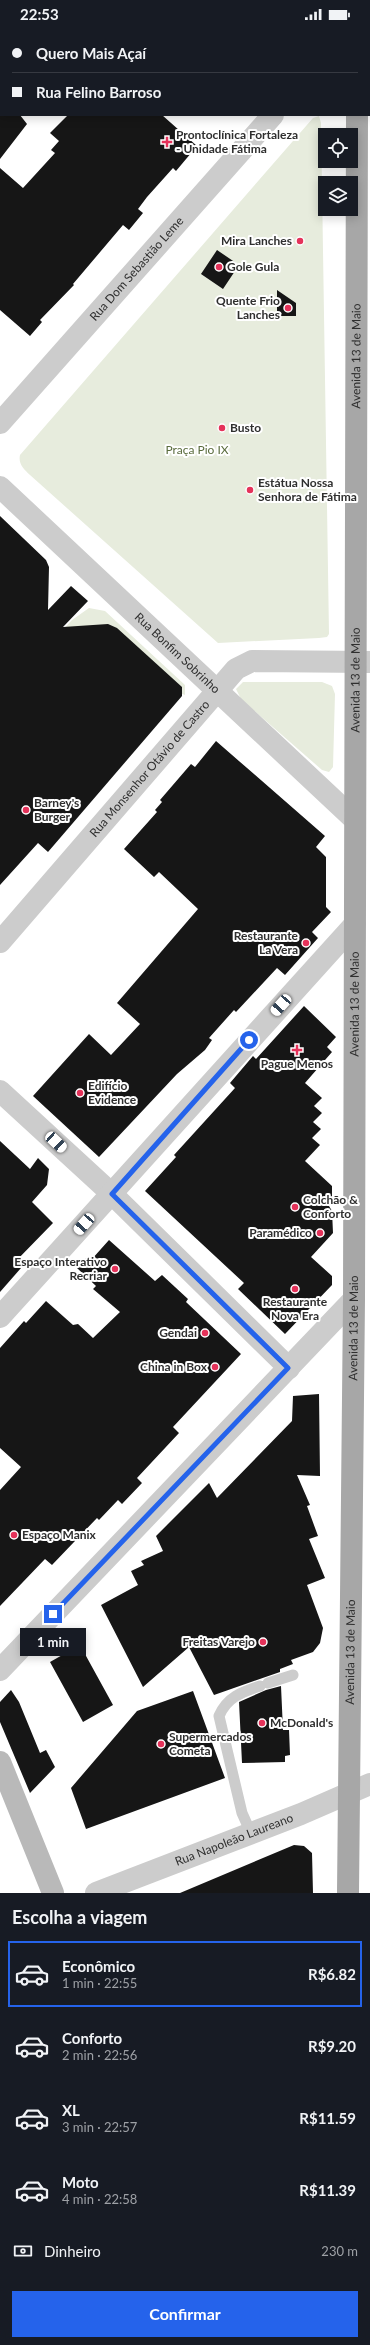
<!DOCTYPE html>
<html lang="pt">
<meta charset="utf-8">
<style>
:root{--surface:#171b24;--page:#242831;--text:#f1f3f6;--muted:#9ea1a6;--line:#363941;--accent:#2563eb}
body{margin:0;font-family:Lato,sans-serif;background:var(--page);color:var(--text);height:100vh;display:flex;flex-direction:column;font-size:15px;white-space:nowrap}
*{box-sizing:border-box;margin:0}
p{font-size:13px;color:var(--muted)}
.icon{flex:none;width:22px;height:22px;fill:none;stroke:currentColor;stroke-width:2;stroke-linecap:round;stroke-linejoin:round}
.map{position:relative;height:1865px;overflow:hidden}
.drawer{display:flex;flex-direction:column;background:var(--surface);flex:1}
.drawer>*{flex:none}
.top-card{position:absolute;left:0px;top:0px;width:370px;height:88px;box-shadow:0 2px 10px #0003;display:grid;align-content:center;height:88px;padding:0 12px;background:var(--surface)}
.buttons{position:absolute;left:318px;top:100px;display:grid;gap:8px}
.buttons a{display:grid;place-items:center;width:40px;height:40px;border-radius:0px;background:var(--surface);box-shadow:0 2px 10px #0003;font-size:20px}
.end{position:absolute;width:18px;height:18px;margin:-9px;border:5px solid #2563eb;background:#fff;box-shadow:0 0 0 2px #fff}
.from{border-radius:50%}
.bubble{position:absolute;height:28px;border-radius:0px;background:var(--surface);box-shadow:0 2px 10px #0003;font-size:13px;font-weight:700;line-height:28px;text-align:center}
.car{position:absolute;width:12px;height:24px;margin:-12px -6px;border-radius:5px;box-shadow:0 0 3px 1px #0007;background:linear-gradient(#fff 24%,#345 0 40%,#fff 0 76%,#345 0 86%,#fff 0)}
.top-card b{display:flex;align-items:center;gap:14px;height:38px;font-size:15px}
.top-card b+b{border-top:1px solid var(--line)}
.top-card i{width:10px;height:10px;background:var(--text)}
ul{padding:0;list-style:none}
li{display:flex;align-items:center;gap:12px;height:66px;margin:0 8px 6px;padding:0 4px;border:2px solid transparent;border-radius:0px}
li div{flex:1}
li b{display:block;font-size:15px}
li em{font-style:normal;font-weight:700}
li.selected{border-color:var(--accent)}
li>.icon{width:36px;height:36px;stroke-width:1.5}
h2{padding:0 12px;font-size:18px;line-height:48px}
.pay{display:flex;align-items:center;gap:10px;height:44px;padding:0 12px;font-size:15px}
.pay p{margin-inline-start:auto}
.button{display:flex;gap:8px;margin-top:auto;padding:8px 12px}
.button a{flex:1;height:46px;border-radius:0px;background:var(--accent);color:#fff;font-size:16px;font-weight:700;line-height:46px;text-align:center}
.status{display:flex;justify-content:space-between;align-items:center;height:28px;padding:0 20px;background:var(--surface);direction:ltr}
.status svg{height:11px;fill:currentColor}
.map>svg:first-child{display:block}
</style>
<div class="status"><b>22:53</b><svg viewBox="0 0 49 12"><path d="M0 12V9h3v3zM5 12V6h3v6zM10 12V3h3v9zM15 12V0h3v12zM26 1h20v11H26zM47 4h2v5h-2z"/></svg></div>
<div class="map">
<svg width="370" height="1865" viewBox="0 0 370 1865">
<rect width="100%" height="100%" fill="#fff"/>
<path fill="#e7ecdd" d="M319 88 321 95 329 606 327 609 319 610 218 615 30 447C24 441 18 436 20 427L313 90Z
M89 580 105 583 185 657V667L154 655 36 631 72 592Z
M243 654H322L332 658 335 666 333 739 329 744 322 742 241 671 236 661Z"/>
<path fill="#161616" d="M0 87H20L27 96 0 131Z
M68 87H162L197 118 176 143 173 140 147 169 138 181 143 185 129 202 123 197 73 256 74 257 40 292 42 294 30 308 0 282V140L23 160 55 125 51 122 59 113 50 105Z
M217 222 239 237 223 261 201 246Z
M277 262 296 275V288H277Z
M0 488 46 532 49 539 48 582 71 558 88 573 63 599 108 596 117 600 182 659V668L48 824 38 815 0 857Z
M216 713 325 808 316 819 326 829V879L331 884 312 904 318 910 285 947 277 940 236 984 234 982 209 1010 212 1012 205 1022 177 1046 99 1129 33 1068 89 1006 111 1027 140 996 117 975 198 881 159 844 154 849 124 821 157 784 155 782 162 774 160 772 191 736 195 739Z
M304 978 336 1009 327 1019 332 1024 305 1055 322 1070 314 1078 322 1085 313 1094 321 1101 312 1110 320 1117 305 1133 332 1158V1174L329 1178 332 1183 333 1205 311 1229 332 1248V1257L285 1306 238 1261 244 1255 145 1163 176 1129 174 1127 235 1060 230 1055 253 1028 256 1031Z
M0 1113 30 1141 38 1130 49 1141 47 1157 32 1174 53 1195 15 1234 21 1240 0 1264Z
M109 1212 155 1253 162 1247 188 1271 186 1274 241 1326 173 1399 179 1405 137 1450 142 1455 122 1476 118 1472 99 1492 97 1490 52 1537 45 1531 0 1578V1462L21 1439 0 1420V1320L24 1293 26 1295 46 1273 73 1297 78 1296 93 1310 120 1284 93 1261 96 1258 77 1240 88 1228 92 1231Z
M319 1366 320 1448 297 1447 310 1477 307 1478 318 1508 309 1511 325 1550 307 1557 323 1600 320 1615 313 1624 291 1632 293 1636 280 1641V1644L214 1667 189 1619 143 1659 101 1577 138 1557 131 1543 144 1537 141 1533 163 1523 156 1508 209 1455 217 1470 292 1393 293 1368Z
M80 1617 113 1677 83 1694 50 1634Z
M281 1658 283 1702H289L290 1727 285 1728V1734L242 1735 239 1674 266 1662Z
M11 1662 19 1674 40 1725 46 1722 55 1739 30 1765 0 1694V1674Z
M193 1663 225 1750 86 1801 71 1760 137 1683Z
M294 1817 304 1818 312 1825 313 1865H180Z"/>
<g fill="none" stroke-linecap="round" stroke-linejoin="round">
<path stroke="#ccc" stroke-width="11" d="M268 1655 293 1647
M251 1805 242 1785 219 1688C227 1669 242 1664 260 1658"/>
<g stroke="#ccc" stroke-width="22">
<path d="M160 0 161 1"/>
<path d="M369 15H370"/>
<path id="s1" d="M0 395 273 87"/>
<path id="s2" d="M0 459 354 791"/>
<path id="s3" d="M0 914 236 641 252 633 370 634"/>
<path d="M0 1063 112 1166 289 1340"/>
<path d="M0 1289 355 896"/>
<path d="M0 1642 354 1271"/>
<path id="s4" d="M96 1865 301 1786 370 1756"/>
</g>
<path stroke="#b9b9b9" stroke-width="22" d="M0 1734 53 1865"/>
<g stroke="#a7a7a7" stroke-width="22">
<path d="M358 0V1"/>
<path id="s5" d="M348 1865 354 1271 357 87"/>
</g>
</g>
<g fill="none" stroke-linecap="round" stroke-linejoin="round">
<path stroke="#2563eb" stroke-width="5" d="M53 1586 288 1340 112 1166 249 1012"/>
</g>
<g fill="#e5325a" stroke="#fff" stroke-width="1.5">
<path d="M165 108h4v4h4v4h-4v4h-4v-4h-4v-4h4z"/>
<circle cx="300" cy="213" r="4"/>
<circle cx="219" cy="239" r="4"/>
<circle cx="288" cy="280" r="4"/>
<circle cx="222" cy="400" r="4"/>
<circle cx="250" cy="462" r="4"/>
<circle cx="26" cy="782" r="4"/>
<circle cx="306" cy="915" r="4"/>
<path d="M295 1016h4v4h4v4h-4v4h-4v-4h-4v-4h4z"/>
<circle cx="80" cy="1065" r="4"/>
<circle cx="295" cy="1179" r="4"/>
<circle cx="320" cy="1205" r="4"/>
<circle cx="115" cy="1241" r="4"/>
<circle cx="295" cy="1261" r="4"/>
<circle cx="205" cy="1305" r="4"/>
<circle cx="215" cy="1339" r="4"/>
<circle cx="14" cy="1507" r="4"/>
<circle cx="263" cy="1614" r="4"/>
<circle cx="262" cy="1695" r="4"/>
<circle cx="161" cy="1716" r="4"/>
</g>
<g text-anchor="middle" stroke-width="4" stroke-linejoin="round" paint-order="stroke">
<g font-size="12" font-weight="bold" fill="#2f2f2f" stroke="#fff" text-anchor="start">
<text x="176" y="111">Prontoclínica Fortaleza<tspan x="176" dy="14">- Unidade Fátima</tspan></text>
<text x="292" y="217" text-anchor="end">Mira Lanches</text>
<text x="227" y="243">Gole Gula</text>
<text x="280" y="277" text-anchor="end">Quente Frio<tspan x="280" dy="14">Lanches</tspan></text>
<text x="230" y="404">Busto</text>
<text x="258" y="459">Estátua Nossa<tspan x="258" dy="14">Senhora de Fátima</tspan></text>
<text x="34" y="779">Barney's<tspan x="34" dy="14">Burger</tspan></text>
<text x="298" y="912" text-anchor="end">Restaurante<tspan x="298" dy="14">La Vera</tspan></text>
<text x="297" y="1040" text-anchor="middle">Pague Menos</text>
<text x="88" y="1062">Edifício<tspan x="88" dy="14">Evidence</tspan></text>
<text x="303" y="1176">Colchão &amp;<tspan x="303" dy="14">Conforto</tspan></text>
<text x="312" y="1209" text-anchor="end">Paramédico</text>
<text x="107" y="1238" text-anchor="end">Espaço Interativo<tspan x="107" dy="14">Recriar</tspan></text>
<text x="295" y="1278" text-anchor="middle">Restaurante<tspan x="295" dy="14">Nova Era</tspan></text>
<text x="197" y="1309" text-anchor="end">Gendai</text>
<text x="207" y="1343" text-anchor="end">China in Box</text>
<text x="22" y="1511">Espaço Manix</text>
<text x="255" y="1618" text-anchor="end">Freitas Varejo</text>
<text x="270" y="1699">McDonald's</text>
<text x="169" y="1713">Supermercados<tspan x="169" dy="14">Cometa</tspan></text>
</g>
<g font-size="12" fill="#2f2f2f" stroke="#fff">
<text dy="4" stroke="none"><textPath href="#s1" startOffset="206">Rua Dom Sebastião Leme</textPath></text>
<text dy="4" stroke="none"><textPath href="#s5" startOffset="1537">Avenida 13 de Maio</textPath></text>
<text dy="4" stroke="none"><textPath href="#s2" startOffset="243">Rua Bonfim Sobrinho</textPath></text>
<text dy="4" stroke="none"><textPath href="#s5" startOffset="1213">Avenida 13 de Maio</textPath></text>
<text dy="4" stroke="none"><textPath href="#s3" startOffset="229">Rua Monsenhor Otávio de Castro</textPath></text>
<text dy="4" stroke="none"><textPath href="#s5" startOffset="889">Avenida 13 de Maio</textPath></text>
<text dy="4" stroke="none"><textPath href="#s5" startOffset="565">Avenida 13 de Maio</textPath></text>
<text dy="4" stroke="none"><textPath href="#s5" startOffset="241">Avenida 13 de Maio</textPath></text>
<text dy="4" stroke="none"><textPath href="#s4" startOffset="148">Rua Napoleão Laureano</textPath></text>
</g>
<g font-size="12" fill="#596b3c" stroke="#fff">
<text x="197" y="426">Praça Pio IX</text>
</g>
</g>
</svg>
<div class="buttons">
<a><svg class="icon" aria-label="locate" viewBox="0 0 24 24"><circle cx="12" cy="12" r="6"/><path d="M12 2v4M12 18v4M2 12h4M18 12h4"/></svg></a>
<a><svg class="icon" aria-label="layers" viewBox="0 0 24 24"><path d="M12 4l9 5-9 5-9-5zM3 14l9 5 9-5"/></svg></a>
</div>
<i class="end from" style="left:249px;top:1012px"></i>
<i class="end" style="left:53px;top:1586px"></i>
<div class="bubble" style="left:20px;top:1600px;width:66px">1 min</div>
<i class="car" style="left:281px;top:977px;rotate:222deg"></i>
<i class="car" style="left:56px;top:1114px;rotate:133deg"></i>
<i class="car" style="left:84px;top:1196px;rotate:222deg"></i>
<div class="top-card">
<b><i class="from"></i>Quero Mais Açaí</b>
<b><i></i>Rua Felino Barroso</b>
</div>
</div>
<section class="drawer">
<h2>Escolha a viagem</h2>
<ul>
<li class="selected"><svg class="icon" aria-label="car" viewBox="0 0 24 24"><path d="M5 17H2v-5l4-1 3-4h7l3 4 3 1v5h-3M9 17h6M6 11h13"/><circle cx="7" cy="17" r="2"/><circle cx="17" cy="17" r="2"/></svg><div><b>Econômico</b><p>1 min · 22:55</p></div><em>R$6.82</em></li>
<li><svg class="icon" aria-label="car" viewBox="0 0 24 24"><path d="M5 17H2v-5l4-1 3-4h7l3 4 3 1v5h-3M9 17h6M6 11h13"/><circle cx="7" cy="17" r="2"/><circle cx="17" cy="17" r="2"/></svg><div><b>Conforto</b><p>2 min · 22:56</p></div><em>R$9.20</em></li>
<li><svg class="icon" aria-label="car" viewBox="0 0 24 24"><path d="M5 17H2v-5l4-1 3-4h7l3 4 3 1v5h-3M9 17h6M6 11h13"/><circle cx="7" cy="17" r="2"/><circle cx="17" cy="17" r="2"/></svg><div><b>XL</b><p>3 min · 22:57</p></div><em>R$11.59</em></li>
<li><svg class="icon" aria-label="car" viewBox="0 0 24 24"><path d="M5 17H2v-5l4-1 3-4h7l3 4 3 1v5h-3M9 17h6M6 11h13"/><circle cx="7" cy="17" r="2"/><circle cx="17" cy="17" r="2"/></svg><div><b>Moto</b><p>4 min · 22:58</p></div><em>R$11.39</em></li>
</ul>
<div class="pay"><svg class="icon" aria-label="cash" viewBox="0 0 24 24"><path d="M3 7h18v10H3z"/><circle cx="12" cy="12" r="2"/></svg>Dinheiro<p>230 m</p></div>
<div class="button"><a>Confirmar</a></div>
</section>
